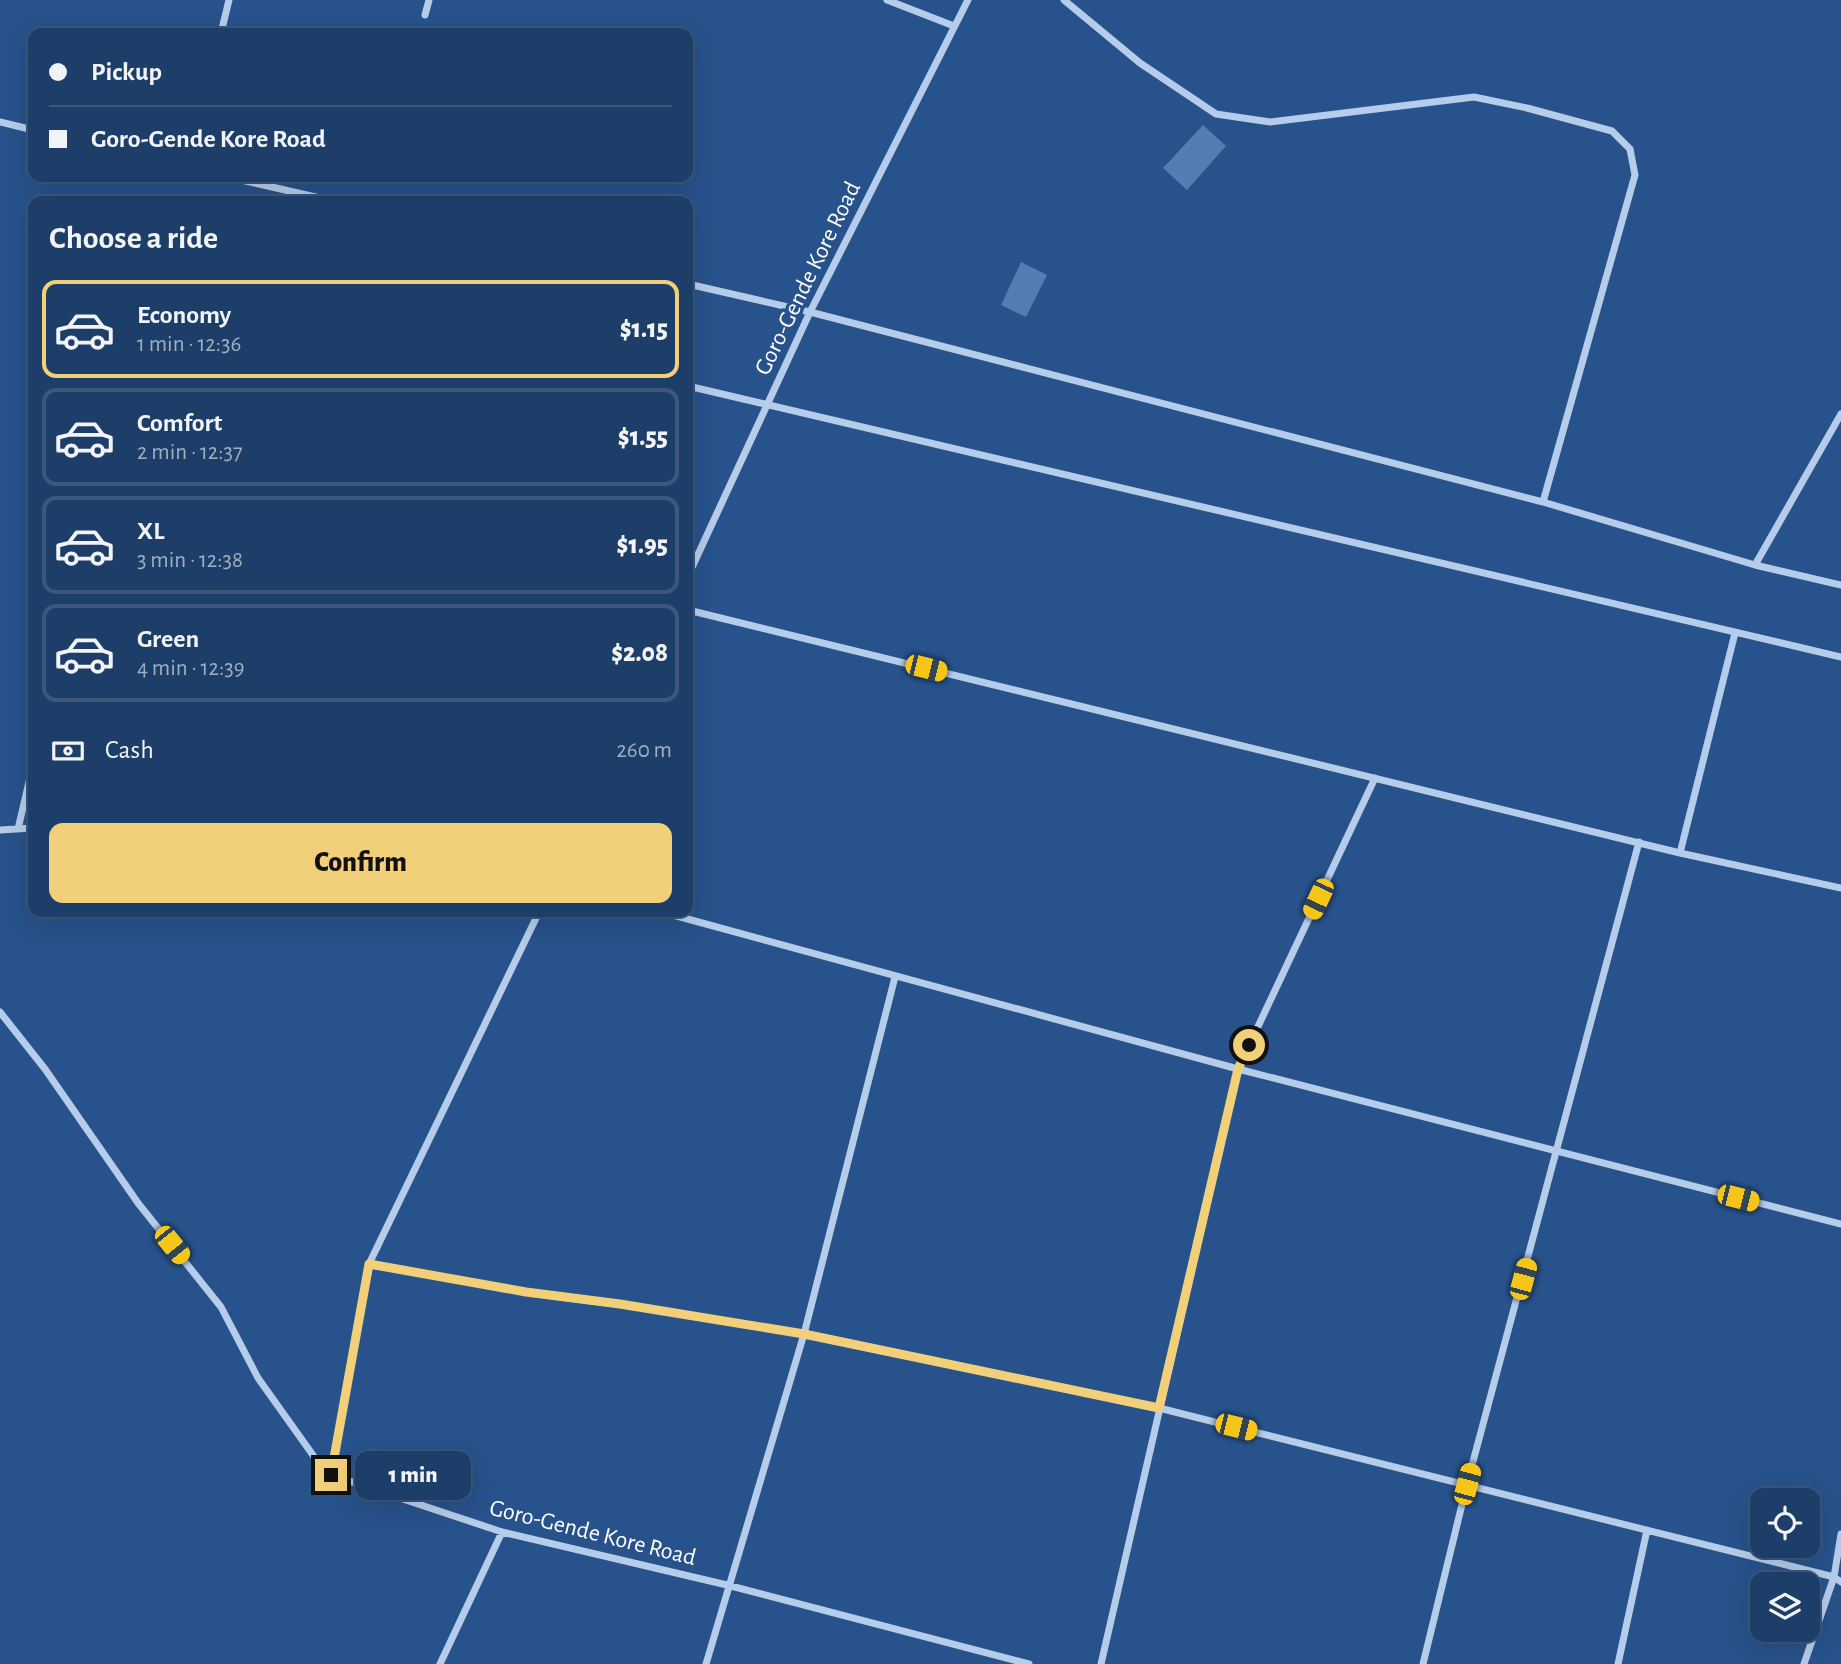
<!DOCTYPE html>
<meta charset="utf-8">
<style>
:root{--surface:#1d3e68;--page:#25456e;--text:#f1f3f6;--muted:#a0aec0;--line:#3b577c;--accent:#f2d07a}
body{margin:0;font-family:"Alegreya Sans",sans-serif;background:var(--page);color:var(--text);height:100vh;display:flex;flex-direction:column;font-size:26px;white-space:nowrap}
*{box-sizing:border-box;margin:0}
p{font-size:23px;color:var(--muted)}
.icon{flex:none;width:38px;height:38px;fill:none;stroke:currentColor;stroke-width:2;stroke-linecap:round;stroke-linejoin:round}
.map{position:relative;flex:1;overflow:hidden}
.drawer{position:absolute;left:28px;top:196px;width:665px;height:721px;display:flex;flex-direction:column;background:var(--surface);border-radius:14px;box-shadow:0 7px 28px #0002,0 0 0 2px var(--line)}
.drawer>*{flex:none}
.guide{position:absolute;left:28px;top:28px;width:665px;height:154px;border-radius:14px;box-shadow:0 7px 28px #0002,0 0 0 2px var(--line);display:grid;align-content:center;height:154px;padding:0 21px;background:var(--surface)}
.controls{position:absolute;left:1750px;top:1488px;display:grid;gap:14px}
.controls a{display:grid;place-items:center;width:70px;height:70px;border-radius:14px;background:var(--surface);box-shadow:0 7px 28px #0002,0 0 0 2px var(--line);font-size:35px}
.end{position:absolute;width:32px;height:32px;margin:-16px;border:9px solid #f2d07a;background:#111;box-shadow:0 0 0 4px #111}
.from{border-radius:50%}
.bubble{position:absolute;height:49px;border-radius:14px;background:var(--surface);box-shadow:0 7px 28px #0002,0 0 0 2px var(--line);font-size:23px;font-weight:800;line-height:49px;text-align:center}
.car{position:absolute;width:21px;height:42px;margin:-21px -10px;border-radius:9px;box-shadow:0 0 5px 2px #0007;background:linear-gradient(#f5c518 24%,#345 0 40%,#f5c518 0 76%,#345 0 86%,#f5c518 0)}
.guide b{display:flex;align-items:center;gap:24px;height:66px;font-size:26px}
.guide b+b{border-top:2px solid var(--line)}
.guide i{width:18px;height:18px;background:var(--text)}
ul{padding:0;list-style:none}
li{display:flex;align-items:center;gap:21px;height:98px;margin:0 14px 10px;padding:0 7px;border:4px solid var(--line);border-radius:14px}
li div{flex:1}
li b{display:block;font-size:26px}
li em{font-style:normal;font-weight:800}
li.on{border-color:var(--accent)}
li>.icon{width:63px;height:63px;stroke-width:1.5}
h2{padding:0 21px;font-size:32px;line-height:84px}
.pay{display:flex;align-items:center;gap:18px;height:77px;padding:0 21px;font-size:26px}
.pay p{margin-inline-start:auto}
.button{display:flex;gap:14px;margin-top:auto;padding:14px 21px}
.button a{flex:1;height:80px;border-radius:14px;background:var(--accent);color:#111;font-size:28px;font-weight:800;line-height:80px;text-align:center}
.map>svg:first-child{display:block}
</style>
<div class="map">
<svg width="1841" height="1664" viewBox="0 0 1841 1664">
<rect width="100%" height="100%" fill="#27528b"/>
<path fill="#537eb3" d="M1203 125 1226 146 1187 190 1163 168Z
M1021 262 1047 275 1026 317 1001 305Z"/>
<g fill="none" stroke-linecap="round" stroke-linejoin="round">
<path stroke="#b5ccea" stroke-width="7" d="M887 0 954 26
M1064 0 1140 63 1216 114 1270 122 1474 97 1527 108 1612 131 1630 149 1635 175 1543 502
M425 15 429 0
M221 33 229 0
M0 122 33 130
M228 177 333 201
M688 284 810 312 1543 502 1755 565 1841 585
M688 386 1841 657
M1755 565 1841 414
M688 576 810 312 968 0
M688 610 1680 853 1841 888
M18 829 33 765
M0 830 33 828
M1680 853 1735 633
M662 912 1238 1069 1841 1224
M0 1012 45 1069 138 1203 221 1307 258 1378 315 1458 331 1475 502 1532 727 1585 1029 1664
M369 1264 526 1292 620 1304 804 1334 1159 1408 1834 1577 1841 1582
M331 1475 369 1264 539 912
M440 1664 502 1532
M706 1664 804 1334 895 977
M1101 1664 1238 1069 1375 778
M1423 1664 1467 1484 1639 842
M1618 1664 1647 1530
M1804 1664 1834 1577 1841 1534"/>
</g>
<g fill="none" stroke-linecap="round" stroke-linejoin="round">
<path stroke="#f2d07a" stroke-width="9" d="M331 1475 369 1264 526 1292 620 1304 804 1334 1159 1408 1238 1069 1249 1045"/>
</g>
<g text-anchor="middle" stroke-width="7" stroke-linejoin="round" paint-order="stroke">
<g font-size="24" fill="#fff" stroke="#27528b">
<text transform="translate(807 278) rotate(-64)" y="8">Goro-Gende Kore Road</text>
<text transform="translate(593 1532) rotate(14)" y="8">Goro-Gende Kore Road</text>
</g>
</g>
</svg>
<div class="controls">
<a><svg class="icon" aria-label="locate" viewBox="0 0 24 24"><circle cx="12" cy="12" r="6"/><path d="M12 2v4M12 18v4M2 12h4M18 12h4"/></svg></a>
<a><svg class="icon" aria-label="layers" viewBox="0 0 24 24"><path d="M12 4l9 5-9 5-9-5zM3 14l9 5 9-5"/></svg></a>
</div>
<i class="end from" style="left:1249px;top:1045px"></i>
<i class="end" style="left:331px;top:1475px"></i>
<div class="bubble" style="left:355px;top:1451px;width:116px">1 min</div>
<i class="car" style="left:926px;top:668px;rotate:104deg"></i>
<i class="car" style="left:1318px;top:899px;rotate:205deg"></i>
<i class="car" style="left:1738px;top:1198px;rotate:104deg"></i>
<i class="car" style="left:172px;top:1245px;rotate:141deg"></i>
<i class="car" style="left:1523px;top:1279px;rotate:15deg"></i>
<i class="car" style="left:1236px;top:1427px;rotate:104deg"></i>
<i class="car" style="left:1467px;top:1484px;rotate:15deg"></i>
<div class="guide">
<b><i class="from"></i>Pickup</b>
<b><i></i>Goro-Gende Kore Road</b>
</div>
<section class="drawer">
<h2>Choose a ride</h2>
<ul>
<li class="on"><svg class="icon" aria-label="car" viewBox="0 0 24 24"><path d="M5 17H2v-5l4-1 3-4h7l3 4 3 1v5h-3M9 17h6M6 11h13"/><circle cx="7" cy="17" r="2"/><circle cx="17" cy="17" r="2"/></svg><div><b>Economy</b><p>1 min · 12:36</p></div><em>$1.15</em></li>
<li><svg class="icon" aria-label="car" viewBox="0 0 24 24"><path d="M5 17H2v-5l4-1 3-4h7l3 4 3 1v5h-3M9 17h6M6 11h13"/><circle cx="7" cy="17" r="2"/><circle cx="17" cy="17" r="2"/></svg><div><b>Comfort</b><p>2 min · 12:37</p></div><em>$1.55</em></li>
<li><svg class="icon" aria-label="car" viewBox="0 0 24 24"><path d="M5 17H2v-5l4-1 3-4h7l3 4 3 1v5h-3M9 17h6M6 11h13"/><circle cx="7" cy="17" r="2"/><circle cx="17" cy="17" r="2"/></svg><div><b>XL</b><p>3 min · 12:38</p></div><em>$1.95</em></li>
<li><svg class="icon" aria-label="car" viewBox="0 0 24 24"><path d="M5 17H2v-5l4-1 3-4h7l3 4 3 1v5h-3M9 17h6M6 11h13"/><circle cx="7" cy="17" r="2"/><circle cx="17" cy="17" r="2"/></svg><div><b>Green</b><p>4 min · 12:39</p></div><em>$2.08</em></li>
</ul>
<div class="pay"><svg class="icon" aria-label="cash" viewBox="0 0 24 24"><path d="M3 7h18v10H3z"/><circle cx="12" cy="12" r="2"/></svg>Cash<p>260 m</p></div>
<div class="button"><a>Confirm</a></div>
</section>
</div>
